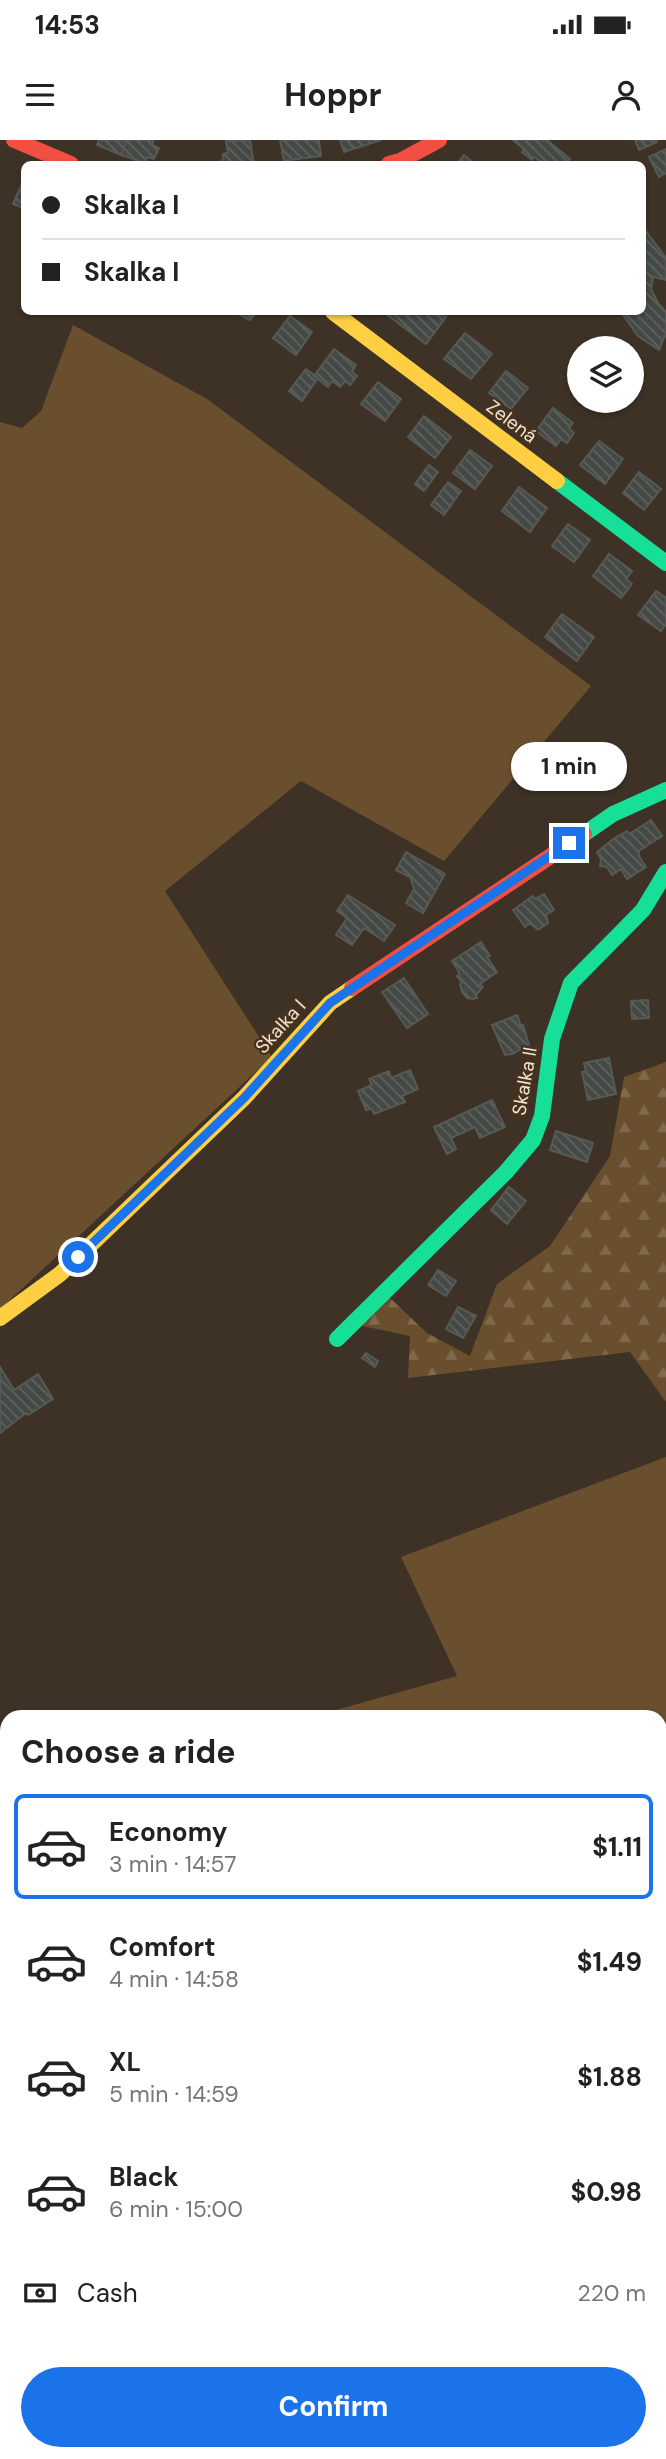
<!DOCTYPE html>
<meta charset="utf-8">
<style>
:root{--surface:#fff;--page:#f2f2f2;--text:#222;--muted:#767676;--line:#e0e0e0;--accent:#1a73e8}
body{margin:0;font-family:"DM Sans",sans-serif;background:var(--page);color:var(--text);height:100vh;display:flex;flex-direction:column;font-size:26px;white-space:nowrap}
*{box-sizing:border-box;margin:0}
p{font-size:23px;color:var(--muted)}
.icon{flex:none;width:38px;height:38px;fill:none;stroke:currentColor;stroke-width:2;stroke-linecap:round;stroke-linejoin:round}
.map{position:relative;flex:1;overflow:hidden}
.panel{position:absolute;left:0px;top:1570px;width:667px;height:751px;display:flex;flex-direction:column;background:var(--surface);border-radius:21px 21px 0 0;box-shadow:0 2px 5px #0004}
.panel>*{flex:none}
.banner{position:absolute;left:21px;top:21px;width:625px;height:154px;border-radius:10px;box-shadow:0 2px 5px #0004;display:grid;align-content:center;height:154px;padding:0 21px;background:var(--surface)}
.controls{position:absolute;left:567px;top:196px;display:grid;gap:14px}
.controls a{display:grid;place-items:center;width:77px;height:77px;border-radius:50%;background:var(--surface);box-shadow:0 2px 5px #0004;font-size:35px}
.end{position:absolute;width:32px;height:32px;margin:-16px;border:9px solid #1a73e8;background:#fff;box-shadow:0 0 0 4px #fff}
.from{border-radius:50%}
.bubble{position:absolute;height:49px;border-radius:24px;background:var(--surface);box-shadow:0 2px 5px #0004;font-size:23px;font-weight:700;line-height:49px;text-align:center}
.banner b{display:flex;align-items:center;gap:24px;height:66px;font-size:26px}
.banner b+b{border-top:2px solid var(--line)}
.banner i{width:18px;height:18px;background:var(--text)}
ul{padding:0;list-style:none}
li{display:flex;align-items:center;gap:21px;height:105px;margin:0 14px 10px;padding:0 7px;border:4px solid transparent;border-radius:10px}
li div{flex:1}
li b{display:block;font-size:26px}
li em{font-style:normal;font-weight:700}
li.active{border-color:var(--accent)}
li>.icon{width:63px;height:63px;stroke-width:1.5}
h2{padding:0 21px;font-size:32px;line-height:84px}
.pay{display:flex;align-items:center;gap:18px;height:77px;padding:0 21px;font-size:26px}
.pay p{margin-inline-start:auto}
.action{display:flex;gap:14px;margin-top:auto;padding:14px 21px}
.action a{flex:1;height:80px;border-radius:42px;background:var(--accent);color:#fff;font-size:28px;font-weight:700;line-height:80px;text-align:center}
.status{display:flex;justify-content:space-between;align-items:center;height:49px;padding:0 35px;background:var(--surface);direction:ltr}
.status svg{height:19px;fill:currentColor}
header{display:flex;justify-content:space-between;align-items:center;height:91px;padding:0 21px;background:var(--surface);font-size:32px;font-weight:700}
.map>svg:first-child{display:block}
</style>
<div class="status"><b>14:53</b><svg viewBox="0 0 49 12"><path d="M0 12V9h3v3zM5 12V6h3v6zM10 12V3h3v9zM15 12V0h3v12zM26 1h20v11H26zM47 4h2v5h-2z"/></svg></div>
<header><svg class="icon" aria-label="menu" viewBox="0 0 24 24"><path d="M4 6h16M4 12h16M4 18h16"/></svg>Hoppr<svg class="icon" aria-label="person" viewBox="0 0 24 24"><circle cx="12" cy="8" r="4"/><path d="M4 21q1-7 8-7t8 7"/></svg></header>
<div class="map">
<svg width="666" height="2319" viewBox="0 0 666 2319">
<defs>
<pattern id="forest-firs" width="22" height="20" patternUnits="userSpaceOnUse" patternTransform="scale(1.75)"><rect width="22" height="20" fill="#6a4f2f"/><path d="M5 1l3.5 6h-7zM16 11l3.5 6h-7z" fill="#80684c"/></pattern>
<pattern id="building-back-hatch" width="6" height="6" patternUnits="userSpaceOnUse" patternTransform="scale(1.75)"><rect width="6" height="6" fill="#444945"/><path d="M-1 5l2 2M0 0l6 6M5-1l2 2" fill="none" stroke="#5f635f"/></pattern>
</defs>
<rect width="100%" height="100%" fill="#3d3225"/>
<path fill="#6a4f2f" d="M73 185 207 259 591 546 444 721 301 641 165 751 272 917 0 1169V282L22 288 41 271Z
M666 1317V1815L660 1808V1577H311L457 1536 401 1417Z
M7 2212V2314H364L360 2319H0V2217Z"/>
<path fill="url(#forest-firs)" d="M666 922V1262L630 1212 408 1238 410 1196 358 1185 388 1156 427 1193 470 1216 497 1144 550 1106 610 1016 624 937Z
M666 1833V2319H420L419 2314H660V1841Z
M0 1852 7 1868V2199L0 2201Z"/>
<path fill="url(#building-back-hatch)" stroke="#575954" stroke-width="2" d="M99 0H127L121 15 97 5Z
M127 0H154L152 5 159 8 154 19 147 17 145 23 121 15Z
M250 0 254 24H222L223 14 228 13 226 1Z
M280 0H319L321 16 284 21Z
M340 0H381L344 12Z
M513 0H547L570 19 566 24H545L534 17 532 20 522 12 524 9Z
M635 0H656L657 2 639 10Z
M666 9V33L659 37 649 17Z
M464 15 475 24H457Z
M24 39V68L13 64Z
M643 87 666 118V140L653 137 651 149 658 163 666 172V193L659 210 638 196 621 172H642Z
M235 172H257L250 180Z
M387 172H438L446 177 426 204 386 174Z
M290 176 312 192 296 215 273 198Z
M465 193 492 214 471 239 444 219Z
M334 209 356 225 352 232 357 236 350 245 345 241 340 247 332 241 328 247 314 236Z
M306 229 318 238 302 261 289 251Z
M506 231 528 248 511 269 489 253Z
M378 242 401 259 385 281 361 264Z
M553 268 573 283 569 288 574 293 567 303 561 299 556 306 536 291Z
M424 276 451 297 435 318 408 297Z
M599 301 623 319 605 344 580 325Z
M470 310 492 326 475 349 453 333Z
M429 325 438 332 424 351 415 344Z
M639 332 661 349 644 370 623 353Z
M448 342 461 351 444 375 431 365Z
M519 347 547 368 530 392 502 371Z
M568 384 590 400 574 422 552 406Z
M609 414 632 431 626 439 632 444 621 458 593 436Z
M656 451 666 458V484L661 491 638 475Z
M562 474 594 497 577 521 545 497Z
M651 680 662 696 639 711V716L646 727 627 739 621 729 612 735 607 727 600 726 601 719 597 712 613 699 627 691 629 694Z
M406 712 445 734 423 773 406 763 414 749 410 737 396 730Z
M544 754 554 770 546 775 548 783 538 790 530 783 525 787 513 770 533 756 535 759Z
M348 755 395 785 384 801 364 788 352 805 336 795 347 778 337 771Z
M481 802 490 816 487 817 497 832 480 844 483 847 476 855 477 858 473 859 467 858 462 852 460 844 462 843 457 836 460 834 452 821Z
M404 838 428 874 407 888 382 852Z
M648 860 649 878 632 879 631 861Z
M517 875 521 886 523 885 529 905 512 914 505 915 492 885Z
M609 918 616 954 588 960 582 932 586 931 584 923Z
M410 930 418 949 402 956 405 962 374 974 372 969 366 970 358 951 372 945 369 939 389 931 391 938Z
M492 960 505 987 480 998 475 987 451 998 456 1009 447 1014 434 987Z
M556 991 593 1003 587 1022 550 1010Z
M509 1047 526 1061 507 1084 491 1070Z
M438 1130 456 1141 446 1156 428 1145Z
M458 1167 476 1176 463 1198 446 1189Z
M366 1213 378 1221 375 1227 362 1218Z
M0 1227 14 1250 38 1234 53 1259 28 1275 26 1273 0 1293Z"/>
<g fill="none" stroke-linecap="round" stroke-linejoin="round">
<path stroke="#16e098" stroke-width="16" d="M557 341 666 423
M584 694 613 674 666 650
M337 1199 506 1032 533 1000 542 976 552 899 571 843 643 770 666 732"/>
<path stroke="#ffcf43" stroke-width="16" d="M333 172 557 341
M0 1178 60 1134 244 958 330 863 352 848"/>
<path stroke="#f24e42" stroke-width="16" d="M14 0 71 24
M389 24 400 21 439 0
M352 848 584 694"/>
</g>
<g fill="none" stroke-linecap="round" stroke-linejoin="round">
<path stroke="#1a73e8" stroke-width="9" d="M78 1117 244 958 330 863 569 703"/>
</g>
<g text-anchor="middle" stroke-width="5" stroke-linejoin="round" paint-order="stroke">
<g font-size="19" fill="#f1e4d6" stroke="#47331b">
<text transform="translate(512 281) rotate(37)" y="7">Zelená</text>
<text transform="translate(280 886) rotate(-48)" y="7">Skalka I</text>
<text transform="translate(524 941) rotate(-80)" y="7">Skalka II</text>
</g>
</g>
</svg>
<div class="controls">
<a><svg class="icon" aria-label="layers" viewBox="0 0 24 24"><path d="M12 4l9 5-9 5-9-5zM3 14l9 5 9-5"/></svg></a>
</div>
<i class="end from" style="left:78px;top:1117px"></i>
<i class="end" style="left:569px;top:703px"></i>
<div class="bubble" style="left:511px;top:602px;width:116px">1 min</div>
<div class="banner">
<b><i class="from"></i>Skalka I</b>
<b><i></i>Skalka I</b>
</div>
<section class="panel">
<h2>Choose a ride</h2>
<ul>
<li class="active"><svg class="icon" aria-label="car" viewBox="0 0 24 24"><path d="M5 17H2v-5l4-1 3-4h7l3 4 3 1v5h-3M9 17h6M6 11h13"/><circle cx="7" cy="17" r="2"/><circle cx="17" cy="17" r="2"/></svg><div><b>Economy</b><p>3 min · 14:57</p></div><em>$1.11</em></li>
<li><svg class="icon" aria-label="car" viewBox="0 0 24 24"><path d="M5 17H2v-5l4-1 3-4h7l3 4 3 1v5h-3M9 17h6M6 11h13"/><circle cx="7" cy="17" r="2"/><circle cx="17" cy="17" r="2"/></svg><div><b>Comfort</b><p>4 min · 14:58</p></div><em>$1.49</em></li>
<li><svg class="icon" aria-label="car" viewBox="0 0 24 24"><path d="M5 17H2v-5l4-1 3-4h7l3 4 3 1v5h-3M9 17h6M6 11h13"/><circle cx="7" cy="17" r="2"/><circle cx="17" cy="17" r="2"/></svg><div><b>XL</b><p>5 min · 14:59</p></div><em>$1.88</em></li>
<li><svg class="icon" aria-label="car" viewBox="0 0 24 24"><path d="M5 17H2v-5l4-1 3-4h7l3 4 3 1v5h-3M9 17h6M6 11h13"/><circle cx="7" cy="17" r="2"/><circle cx="17" cy="17" r="2"/></svg><div><b>Black</b><p>6 min · 15:00</p></div><em>$0.98</em></li>
</ul>
<div class="pay"><svg class="icon" aria-label="cash" viewBox="0 0 24 24"><path d="M3 7h18v10H3z"/><circle cx="12" cy="12" r="2"/></svg>Cash<p>220 m</p></div>
<div class="action"><a>Confirm</a></div>
</section>
</div>
